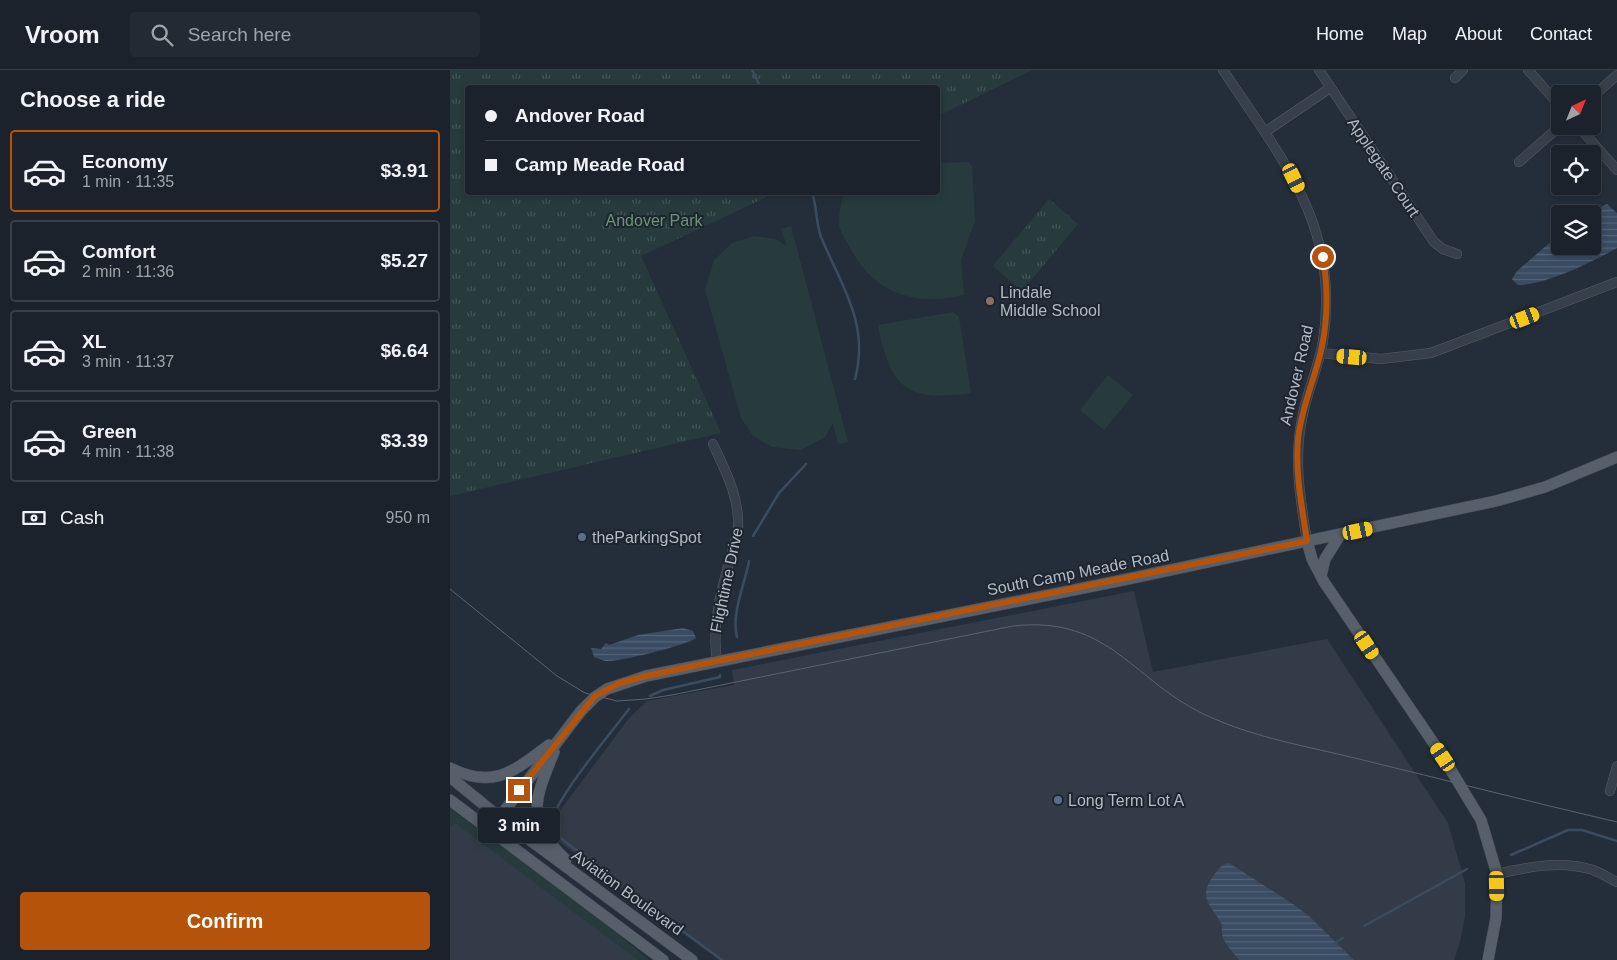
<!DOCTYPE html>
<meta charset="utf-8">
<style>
:root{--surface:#1b222c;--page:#242a34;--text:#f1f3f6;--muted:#a0a4a9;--line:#393f48;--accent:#b45309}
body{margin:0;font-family:Arial,sans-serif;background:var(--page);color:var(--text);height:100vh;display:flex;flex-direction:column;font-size:19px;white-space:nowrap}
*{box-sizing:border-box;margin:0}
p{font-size:16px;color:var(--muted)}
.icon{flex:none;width:28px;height:28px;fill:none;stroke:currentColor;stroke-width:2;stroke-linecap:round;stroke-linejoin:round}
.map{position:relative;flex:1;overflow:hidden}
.sheet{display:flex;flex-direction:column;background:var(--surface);width:450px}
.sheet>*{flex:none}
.top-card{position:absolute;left:15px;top:15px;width:475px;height:110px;border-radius:5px;box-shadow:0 2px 8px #0003,0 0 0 1px var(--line);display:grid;align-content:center;height:110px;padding:0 20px;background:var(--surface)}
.needle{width:32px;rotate:43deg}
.fabs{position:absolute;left:1101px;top:15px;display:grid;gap:10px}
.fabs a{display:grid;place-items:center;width:50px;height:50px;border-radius:5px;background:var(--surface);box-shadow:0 2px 8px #0003,0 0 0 1px var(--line);font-size:25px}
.end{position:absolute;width:22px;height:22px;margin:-11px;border:6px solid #b45309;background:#fff;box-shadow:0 0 0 2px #fff}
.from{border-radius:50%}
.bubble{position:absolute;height:35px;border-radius:5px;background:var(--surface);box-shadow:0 2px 8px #0003,0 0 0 1px var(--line);font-size:16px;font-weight:800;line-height:35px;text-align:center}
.car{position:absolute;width:15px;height:30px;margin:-15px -8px;border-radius:6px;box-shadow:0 0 4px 1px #0007;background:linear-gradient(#f5c518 24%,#345 0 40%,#f5c518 0 76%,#345 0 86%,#f5c518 0)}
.top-card b{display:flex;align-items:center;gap:18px;height:48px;font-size:19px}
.top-card b+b{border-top:1px solid var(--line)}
.top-card i{width:12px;height:12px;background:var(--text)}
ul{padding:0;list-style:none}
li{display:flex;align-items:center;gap:15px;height:82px;margin:0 10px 8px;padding:0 10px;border:2px solid var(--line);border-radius:5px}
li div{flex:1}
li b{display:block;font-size:19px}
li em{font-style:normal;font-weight:800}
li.active{border-color:var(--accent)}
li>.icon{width:45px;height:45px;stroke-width:1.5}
h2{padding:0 20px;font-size:22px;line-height:60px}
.pay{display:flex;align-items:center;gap:12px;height:55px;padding:0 20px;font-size:19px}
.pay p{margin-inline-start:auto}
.primary-button{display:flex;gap:10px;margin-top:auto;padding:10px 20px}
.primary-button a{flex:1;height:58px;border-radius:5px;background:var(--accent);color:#fff;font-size:20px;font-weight:800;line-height:58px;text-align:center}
header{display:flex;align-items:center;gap:30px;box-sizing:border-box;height:70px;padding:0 25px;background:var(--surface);border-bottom:1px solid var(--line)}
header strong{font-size:24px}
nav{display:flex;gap:28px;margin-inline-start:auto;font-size:18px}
.search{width:350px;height:45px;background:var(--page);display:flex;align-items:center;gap:12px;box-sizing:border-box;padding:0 18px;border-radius:5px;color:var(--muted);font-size:19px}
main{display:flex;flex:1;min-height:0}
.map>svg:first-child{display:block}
</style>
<header>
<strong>Vroom</strong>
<div class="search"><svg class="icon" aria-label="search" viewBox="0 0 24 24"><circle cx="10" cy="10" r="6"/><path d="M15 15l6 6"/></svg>Search here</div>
<nav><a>Home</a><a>Map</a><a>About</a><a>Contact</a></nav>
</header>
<main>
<section class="sheet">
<h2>Choose a ride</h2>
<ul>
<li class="active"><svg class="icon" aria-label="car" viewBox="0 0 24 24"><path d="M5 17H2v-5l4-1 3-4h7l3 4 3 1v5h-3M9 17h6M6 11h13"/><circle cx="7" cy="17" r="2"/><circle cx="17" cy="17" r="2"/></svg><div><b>Economy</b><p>1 min · 11:35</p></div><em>$3.91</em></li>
<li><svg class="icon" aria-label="car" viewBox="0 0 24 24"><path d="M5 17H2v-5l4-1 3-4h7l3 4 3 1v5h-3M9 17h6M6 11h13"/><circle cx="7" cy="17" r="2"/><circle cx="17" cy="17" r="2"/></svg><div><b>Comfort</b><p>2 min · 11:36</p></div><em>$5.27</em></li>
<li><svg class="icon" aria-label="car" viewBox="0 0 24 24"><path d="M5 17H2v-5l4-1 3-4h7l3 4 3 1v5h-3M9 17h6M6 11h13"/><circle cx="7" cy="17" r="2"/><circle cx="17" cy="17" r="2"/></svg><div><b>XL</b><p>3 min · 11:37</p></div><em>$6.64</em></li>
<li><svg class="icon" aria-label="car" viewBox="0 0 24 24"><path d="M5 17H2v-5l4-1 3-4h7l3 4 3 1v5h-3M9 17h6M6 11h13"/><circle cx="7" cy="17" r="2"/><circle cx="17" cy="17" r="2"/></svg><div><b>Green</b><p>4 min · 11:38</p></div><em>$3.39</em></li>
</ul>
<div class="pay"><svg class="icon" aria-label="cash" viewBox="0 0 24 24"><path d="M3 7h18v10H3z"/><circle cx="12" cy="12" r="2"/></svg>Cash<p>950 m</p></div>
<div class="primary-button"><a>Confirm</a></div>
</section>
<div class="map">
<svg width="1167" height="890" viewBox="0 0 1167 890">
<defs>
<pattern id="park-tufts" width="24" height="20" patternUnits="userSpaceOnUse" patternTransform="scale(1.25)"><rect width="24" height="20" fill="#273b3c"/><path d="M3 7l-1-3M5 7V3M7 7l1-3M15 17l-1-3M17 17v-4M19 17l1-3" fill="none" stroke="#445557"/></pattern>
<pattern id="water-rules" width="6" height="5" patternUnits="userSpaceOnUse" patternTransform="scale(1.25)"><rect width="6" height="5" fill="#3a4c62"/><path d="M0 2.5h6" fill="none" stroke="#546477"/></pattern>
</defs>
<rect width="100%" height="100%" fill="#242e3a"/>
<path fill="#323b47" d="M684 521 703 602 877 569 998 753 1015 813V846L1010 872 1004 890H269L111 773 105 765 106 746 179 648 197 631 284 615 282 600Z
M0 747 189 890H0Z"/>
<path fill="#273b3c" d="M518 92 522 96 525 151 511 190 514 225C464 237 423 223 399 176 396 170 390 161 389 155 388 146 392 133 393 124L395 122H488V93Z
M341 156 398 372 388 374 383 353 375 367 351 380 322 377 303 366 291 348 255 220 264 190 282 173 304 166 325 169 337 176 331 159Z
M503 242 509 247 521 323C456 333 440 317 428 255Z
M658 305 683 325 654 360 630 340Z
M0 738 152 850 199 890H188L5 753 0 758Z"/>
<path fill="url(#park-tufts)" d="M0 0H582L488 46V18H18V122L325 123 191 186 271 363 0 426Z
M599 129 628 154 572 221 543 196Z"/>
<path fill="url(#water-rules)" d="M1157 134 1167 143V178C1142 192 1096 215 1068 215L1062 209 1067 201 1110 164V176H1142V144H1137Z
M233 558 243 561 246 568C238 575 166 593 155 591 152 590 147 588 144 587L141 578 151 579 156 573 159 575 188 565Z
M779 793 840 832 860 847 904 890H789C783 882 774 874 772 864 771 860 773 856 771 853 759 833 748 827 764 805 768 799 772 794 779 793Z"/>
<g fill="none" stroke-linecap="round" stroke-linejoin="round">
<path stroke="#3a4c62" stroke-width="2.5" d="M302 0 311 18
M362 122C367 137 366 154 371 167 391 215 420 254 405 309
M303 466 329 423 356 394
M287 567C281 543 295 514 299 491
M200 626 213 620 270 607V605
M1061 785 1118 760H1132L1167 771
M163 809 108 766 100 756C104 730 160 664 179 639
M189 829 272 890
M914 856 1017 799
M883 874 893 868"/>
<defs>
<path id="minor" d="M773 0C832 89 891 157 873 271 869 296 858 319 853 344 843 387 850 428 857 471
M869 0 984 172 993 179 1007 184
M1078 0 1110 36
M1005 8 1013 0
M1142 27 1167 5
M1128 56 1167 100
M815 62 880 18
M1069 92 1110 56
M871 283 931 289 981 283 1167 212
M263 374C276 402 290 428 288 460 277 504 260 545 267 591
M1160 721 1167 696
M1047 804C1078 797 1111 790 1143 800 1151 803 1159 808 1167 812"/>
<path id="major" d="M857 471 862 489 874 512 993 687 1031 750 1047 804 1046 848 1038 890
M871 506 875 489 890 465
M104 682C84 731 75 750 116 790
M0 698C44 720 64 701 99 675
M0 707 49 747 242 890
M0 730 213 890
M39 761 131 641 145 627 157 619 196 606 673 510 1046 431 1095 417 1167 387"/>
</defs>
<use href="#minor" stroke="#565e68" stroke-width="10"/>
<use href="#major" stroke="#414953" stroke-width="12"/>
<use href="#minor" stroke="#37404a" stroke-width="9"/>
<use href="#major" stroke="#565f6a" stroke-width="11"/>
<path stroke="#5a6471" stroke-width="1" d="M0 519 107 606 135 623 167 631 196 629 222 625 563 556C661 545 683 613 760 647 806 668 860 677 909 689 995 710 1081 732 1167 752"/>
</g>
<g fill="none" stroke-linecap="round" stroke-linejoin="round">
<path stroke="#b45309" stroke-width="6" d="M69 720 145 626 170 613 196 606 267 591 857 471C852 437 845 404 848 369 851 339 864 311 871 281 878 250 878 218 873 187"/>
</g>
<circle fill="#8d6e63" stroke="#1d252f" stroke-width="2" cx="540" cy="231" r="5"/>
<g fill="#5c6f8a" stroke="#1d252f" stroke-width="2">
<circle cx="132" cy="467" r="5"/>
<circle cx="608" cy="730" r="5"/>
</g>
<g text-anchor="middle" stroke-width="4" stroke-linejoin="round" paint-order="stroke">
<g font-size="16" fill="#b3bbc6" stroke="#1d252f">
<text transform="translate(934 97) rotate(56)" y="6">Applegate Court</text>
<text transform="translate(846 305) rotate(-77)" y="6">Andover Road</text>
<text transform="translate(628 502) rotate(-11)" y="6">South Camp Meade Road</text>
<text transform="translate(276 510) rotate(-78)" y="6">Flightime Drive</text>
<text transform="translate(178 822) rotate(36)" y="6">Aviation Boulevard</text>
</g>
<g font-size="16" fill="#6b9573" stroke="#1d252f">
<text x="204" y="156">Andover Park</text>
</g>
<g font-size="16" fill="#b3bbc6" stroke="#1d252f" text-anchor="start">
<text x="550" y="228">Lindale<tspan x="550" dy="18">Middle School</tspan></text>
<text x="142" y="473">theParkingSpot</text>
<text x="618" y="736">Long Term Lot A</text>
</g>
</g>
</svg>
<div class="fabs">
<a><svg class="needle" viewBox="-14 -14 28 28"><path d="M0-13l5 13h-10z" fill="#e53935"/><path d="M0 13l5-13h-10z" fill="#a0a4a9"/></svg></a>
<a><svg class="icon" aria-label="locate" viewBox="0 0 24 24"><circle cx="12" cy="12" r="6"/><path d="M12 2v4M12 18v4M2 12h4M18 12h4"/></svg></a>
<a><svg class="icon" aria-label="layers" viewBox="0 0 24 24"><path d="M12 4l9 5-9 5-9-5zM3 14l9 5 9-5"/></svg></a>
</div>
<i class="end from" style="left:873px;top:187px"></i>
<i class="end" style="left:69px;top:720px"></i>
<div class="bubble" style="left:28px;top:738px;width:82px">3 min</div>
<i class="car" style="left:844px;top:108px;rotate:154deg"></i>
<i class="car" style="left:1075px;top:248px;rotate:69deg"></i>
<i class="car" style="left:902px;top:287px;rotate:275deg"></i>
<i class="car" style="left:908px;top:461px;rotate:78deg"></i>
<i class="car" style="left:917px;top:575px;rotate:146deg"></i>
<i class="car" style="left:993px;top:687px;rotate:326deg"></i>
<i class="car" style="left:1047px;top:816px;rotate:179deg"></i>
<div class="top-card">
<b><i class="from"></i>Andover Road</b>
<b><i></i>Camp Meade Road</b>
</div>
</div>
</main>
